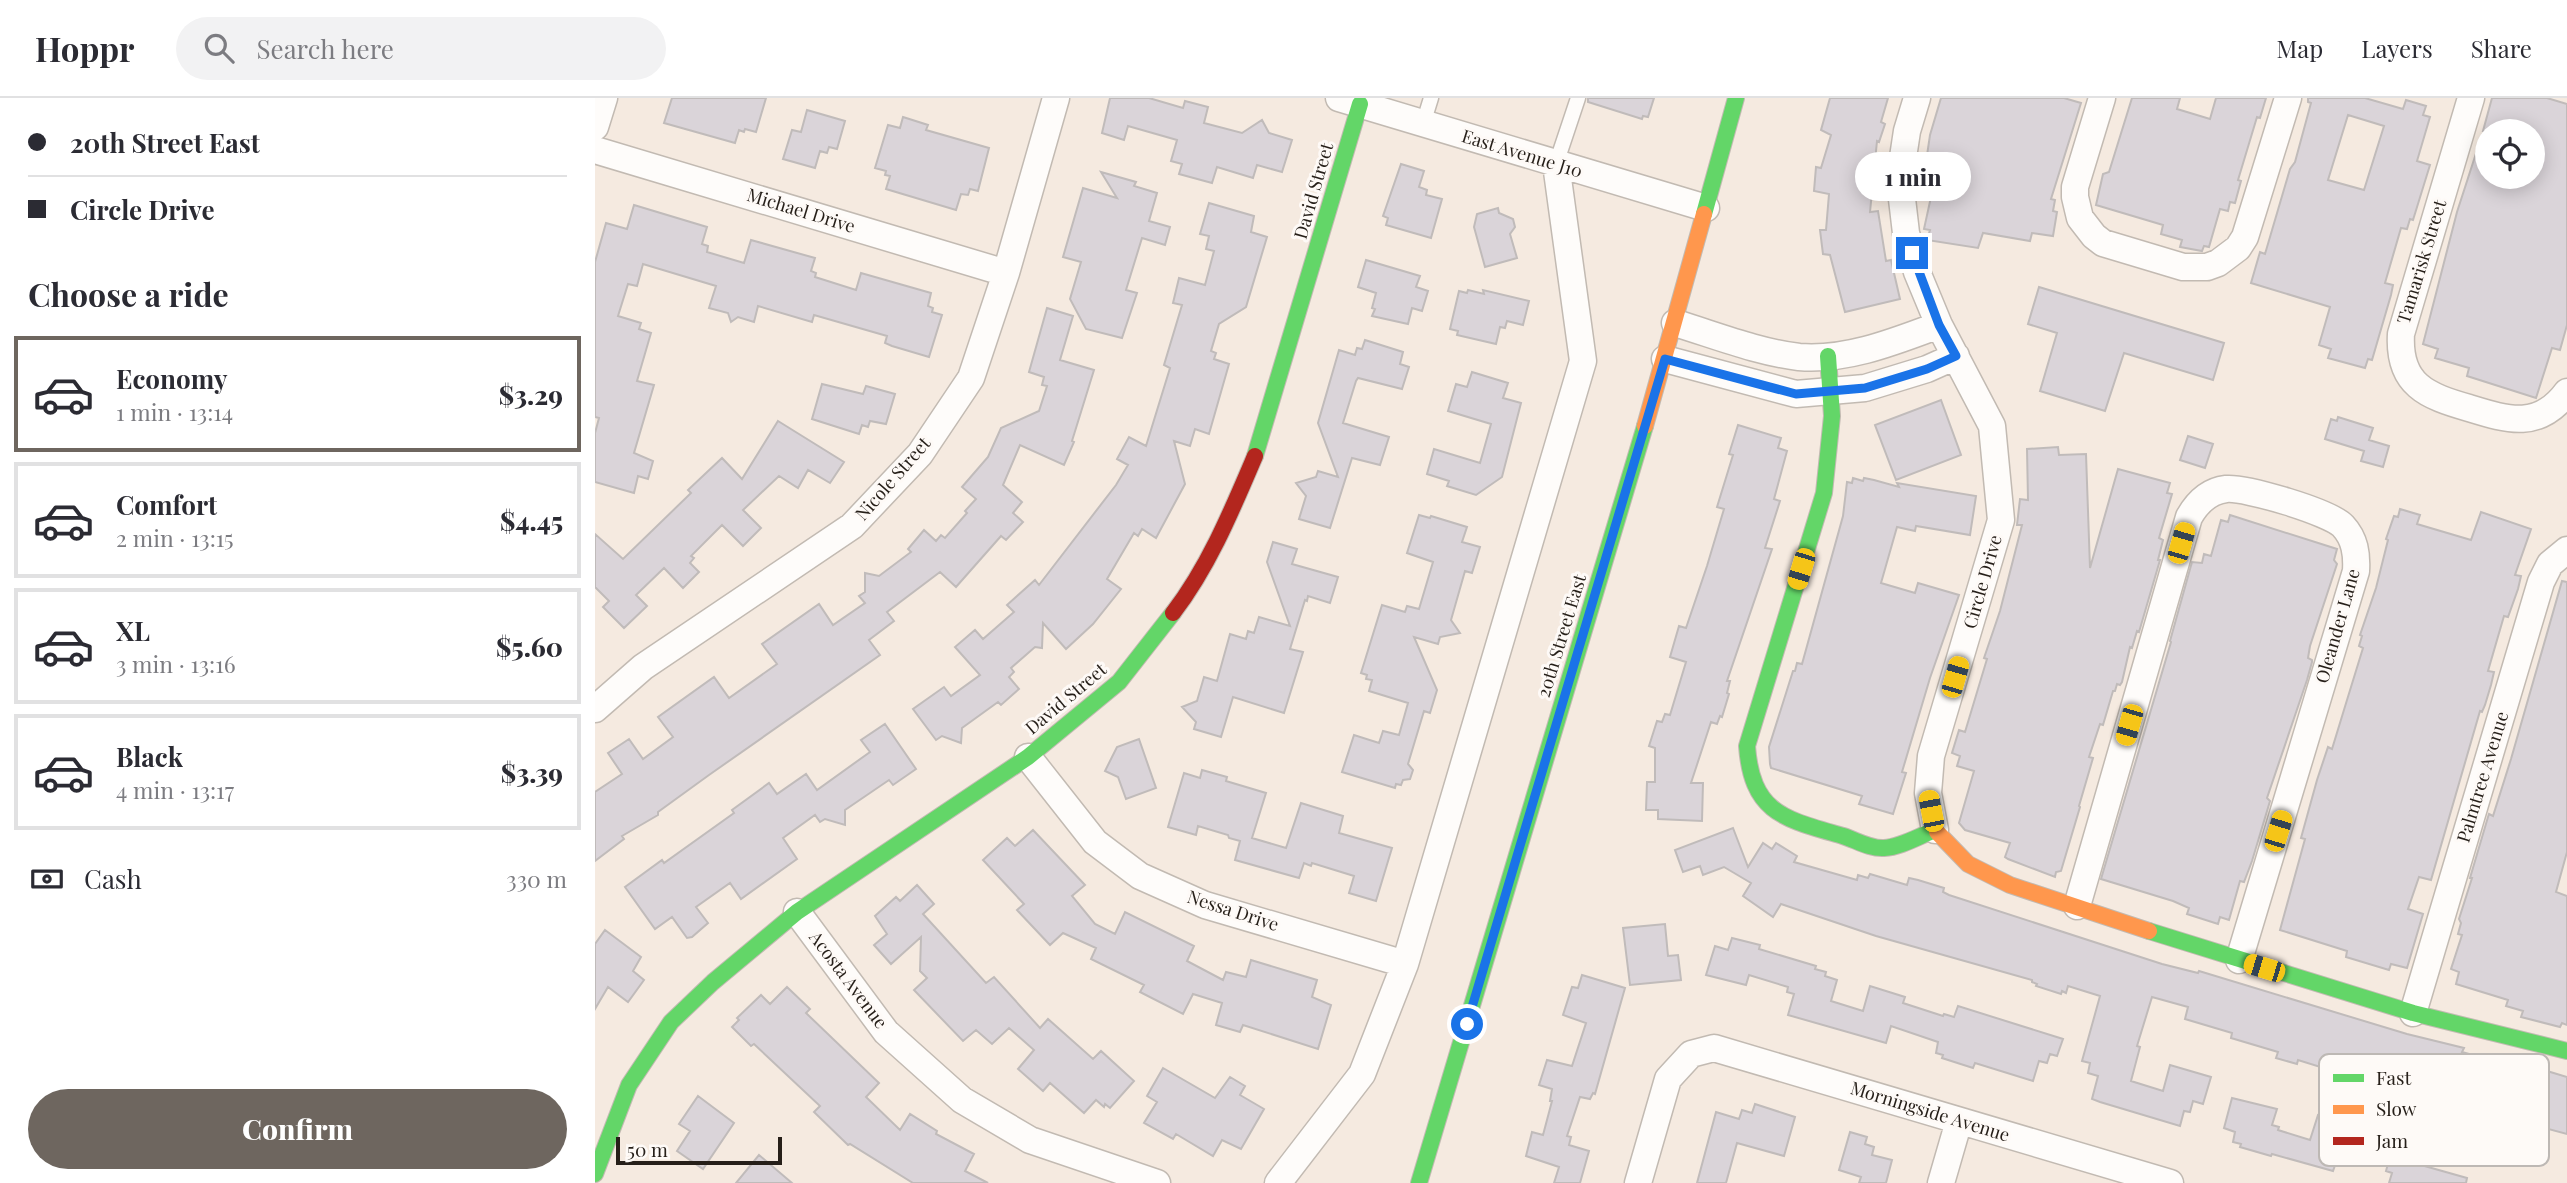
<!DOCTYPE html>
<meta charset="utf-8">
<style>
:root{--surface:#fff;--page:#f2f2f3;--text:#2b2b33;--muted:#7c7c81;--line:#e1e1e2;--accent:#6e665f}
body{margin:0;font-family:"Playfair Display",serif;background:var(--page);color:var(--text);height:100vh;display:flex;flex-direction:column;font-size:26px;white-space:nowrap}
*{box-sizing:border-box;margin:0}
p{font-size:23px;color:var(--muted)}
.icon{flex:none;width:38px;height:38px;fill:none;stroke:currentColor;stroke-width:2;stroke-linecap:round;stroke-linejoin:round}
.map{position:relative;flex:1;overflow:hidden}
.side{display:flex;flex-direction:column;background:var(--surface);width:595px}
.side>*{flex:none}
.top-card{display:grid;align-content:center;height:154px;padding:0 28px;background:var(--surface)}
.tools{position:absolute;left:1880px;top:21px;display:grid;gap:14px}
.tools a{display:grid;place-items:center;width:70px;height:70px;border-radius:50%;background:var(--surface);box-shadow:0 4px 18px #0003;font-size:35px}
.scale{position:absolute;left:21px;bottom:18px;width:166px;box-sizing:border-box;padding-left:7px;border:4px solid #261f19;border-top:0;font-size:19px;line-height:24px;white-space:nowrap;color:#261f19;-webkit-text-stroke:5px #fefaf7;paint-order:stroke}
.end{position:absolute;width:32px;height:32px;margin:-16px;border:9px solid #1a73e8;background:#fff;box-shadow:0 0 0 4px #fff}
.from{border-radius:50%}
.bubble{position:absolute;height:49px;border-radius:24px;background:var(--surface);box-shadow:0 4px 18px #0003;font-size:23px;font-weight:800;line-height:49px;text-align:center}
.car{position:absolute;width:21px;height:42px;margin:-21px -10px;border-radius:9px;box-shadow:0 0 5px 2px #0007;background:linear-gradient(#f5c518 24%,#345 0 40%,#f5c518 0 76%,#345 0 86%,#f5c518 0)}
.top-card b{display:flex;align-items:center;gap:24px;height:66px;font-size:26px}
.top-card b+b{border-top:2px solid var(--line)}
.top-card i{width:18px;height:18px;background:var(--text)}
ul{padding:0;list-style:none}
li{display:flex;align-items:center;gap:21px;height:116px;margin:0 14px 10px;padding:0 14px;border:4px solid var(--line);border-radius:0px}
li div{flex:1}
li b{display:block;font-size:26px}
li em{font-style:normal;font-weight:800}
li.active{border-color:var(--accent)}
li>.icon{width:63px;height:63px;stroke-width:1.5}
h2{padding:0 28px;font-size:32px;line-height:84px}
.pay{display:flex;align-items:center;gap:18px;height:77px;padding:0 28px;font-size:26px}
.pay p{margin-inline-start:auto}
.cta{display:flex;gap:14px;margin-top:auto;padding:14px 28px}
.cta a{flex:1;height:80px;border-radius:42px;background:var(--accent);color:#fff;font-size:28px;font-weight:800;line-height:80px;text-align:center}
header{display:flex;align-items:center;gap:42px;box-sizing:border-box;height:98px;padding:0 35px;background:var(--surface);border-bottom:2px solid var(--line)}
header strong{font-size:33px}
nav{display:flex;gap:38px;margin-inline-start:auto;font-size:24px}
.search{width:490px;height:63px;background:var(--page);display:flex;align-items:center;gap:18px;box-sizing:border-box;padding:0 24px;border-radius:38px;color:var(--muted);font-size:26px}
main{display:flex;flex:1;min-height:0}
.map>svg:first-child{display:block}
</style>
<header>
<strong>Hoppr</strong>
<div class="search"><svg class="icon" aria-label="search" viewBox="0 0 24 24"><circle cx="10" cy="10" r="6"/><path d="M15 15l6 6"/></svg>Search here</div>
<nav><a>Map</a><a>Layers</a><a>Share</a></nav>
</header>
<main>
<section class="side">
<div class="top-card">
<b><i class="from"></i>20th Street East</b>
<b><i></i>Circle Drive</b>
</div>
<h2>Choose a ride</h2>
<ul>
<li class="active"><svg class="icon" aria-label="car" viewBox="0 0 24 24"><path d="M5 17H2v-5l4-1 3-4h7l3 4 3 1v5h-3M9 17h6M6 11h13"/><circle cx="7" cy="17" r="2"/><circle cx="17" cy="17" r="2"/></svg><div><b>Economy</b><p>1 min · 13:14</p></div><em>$3.29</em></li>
<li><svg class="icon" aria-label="car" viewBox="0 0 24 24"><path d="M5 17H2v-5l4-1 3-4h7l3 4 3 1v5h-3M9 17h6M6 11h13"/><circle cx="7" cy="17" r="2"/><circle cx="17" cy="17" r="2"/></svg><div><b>Comfort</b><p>2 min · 13:15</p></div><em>$4.45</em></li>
<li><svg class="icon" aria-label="car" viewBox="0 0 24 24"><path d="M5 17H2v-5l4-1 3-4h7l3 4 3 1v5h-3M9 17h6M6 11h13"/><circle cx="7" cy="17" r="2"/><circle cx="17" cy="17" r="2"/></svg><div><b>XL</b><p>3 min · 13:16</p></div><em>$5.60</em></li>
<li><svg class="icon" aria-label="car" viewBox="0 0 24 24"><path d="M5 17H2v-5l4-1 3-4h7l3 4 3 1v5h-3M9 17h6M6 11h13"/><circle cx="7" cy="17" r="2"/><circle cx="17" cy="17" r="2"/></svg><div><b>Black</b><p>4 min · 13:17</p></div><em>$3.39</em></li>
</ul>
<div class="pay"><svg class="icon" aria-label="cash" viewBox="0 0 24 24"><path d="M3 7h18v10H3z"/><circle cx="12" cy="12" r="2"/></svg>Cash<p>330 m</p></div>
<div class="cta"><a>Confirm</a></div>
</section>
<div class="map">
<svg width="1972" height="1085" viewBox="0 0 1972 1085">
<rect width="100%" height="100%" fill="#f5eae0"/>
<path fill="#dad4d9" stroke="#c0bbba" stroke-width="2" fill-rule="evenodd" d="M77 0H171L161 34 150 31 149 34 144 32 140 45 69 25Z
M515 0H554L588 10 590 3 613 9 609 25 647 35 667 22 674 35 697 42 687 74 662 67 658 80 622 69 617 85 584 76 587 66 576 63 582 42 533 28 529 42 507 35Z
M993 0H1059L1053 19 1048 18 1047 21 993 4Z
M1235 0H1293L1286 24 1290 26 1284 44 1282 43 1275 114 1283 113 1291 163 1296 162 1305 201 1250 214 1235 157 1228 156 1225 132H1231L1234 96 1219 93 1221 69 1226 70 1236 37 1226 32Z
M1346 0H1469L1486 5 1456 101 1460 102 1458 113 1462 114 1458 138 1437 135 1435 143 1388 135 1383 150 1332 142 1335 132 1329 131 1336 99 1326 98 1335 37Z
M1537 0H1585L1582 11 1615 21 1621 0H1671L1665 20 1662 19 1643 82 1646 83 1640 105 1635 104 1633 113 1625 111 1614 149 1609 148 1607 153 1585 149 1587 142 1566 136 1568 127 1501 107 1508 76 1514 74Z
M1713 0H1770L1808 11 1811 2 1831 8 1828 17 1835 19 1822 63 1835 67 1818 122 1815 121 1812 131 1806 130 1790 185 1798 187 1796 197 1777 262 1773 261 1770 270 1733 260 1736 251 1724 247 1735 209 1656 185 1665 154 1670 156 1695 71 1700 64 1716 5 1713 4ZM1753 17 1789 28 1769 92 1733 82Z
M1897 0H1952L1972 6V227L1965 252 1957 250 1941 300 1872 278 1874 270 1840 260 1843 251 1828 246 1862 114 1887 37 1892 38V79H1937V33H1888Z
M212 12 250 23 242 51 234 49 232 55 225 53 220 70 188 61 197 32 206 34Z
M308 19 333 27 331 32 394 50 383 93 375 91 373 97 366 96 361 112 291 91 295 78 290 77 291 73 280 70 293 27 305 30Z
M806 66 829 73 824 89 832 92 831 97 847 101 836 140 791 127 793 120 788 118Z
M506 74 541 84 539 88 562 95 554 123 575 129 570 147 547 140 531 192 542 195 527 240 491 231 475 201 486 164 468 159 488 90 522 100Z
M614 105 659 118 656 134 672 139 651 209 624 226 616 253 621 255 619 261 634 266 614 336 600 331 595 348 579 343 590 386 561 440 547 431 543 438 539 435 512 481 526 491 498 526 471 551 448 525 447 550 440 549 416 570 419 574 414 579 424 591 406 607 403 604 367 630 366 645 347 638 341 642 318 611 349 589 356 598 385 577 360 549 380 532 388 541 419 514 412 507 440 482 444 487 521 387 533 367 522 361 534 339 551 348 575 270 569 267 587 207 578 205 584 180 610 187 619 153 611 151 614 138 605 136Z
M39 107 112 129 107 146 113 148 112 154 149 165 156 142 220 160 216 173 221 175 220 179 261 192 266 175 336 195 333 208 338 210 337 214 347 217 334 259 297 248 290 245 292 238 219 217 217 224 163 208 159 224 143 219 136 224 133 215 114 210 121 188 48 166 42 188 33 186 23 218 46 225 44 231 56 235 42 283 59 287 39 355 58 363 53 381 43 378 39 395 0 384V335L4 320 0 319V164L11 125 32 131Z
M903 110 904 115 918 121 920 129 915 136 922 160 890 169 879 129 882 116Z
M771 162 825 178 821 189 833 193 827 213 817 210 813 226 777 218 780 211 777 210 781 195 763 189Z
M1444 189 1629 245 1618 282 1529 255 1510 313 1445 293 1462 235 1433 226Z
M873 192 889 196 888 192 934 203 928 227 912 223 910 230 905 229 901 246 862 237 863 233 855 231 864 193 872 195Z
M452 210 478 218 465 262 499 272 477 343 479 344 469 367 425 347 408 387 427 404 418 415 428 424 411 442 406 438 361 489 345 474 292 514 299 523 274 542 285 557 114 677 63 714V717L27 738 29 741 0 763V694L27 676 13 655 34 641 48 661 78 639 63 619 119 579 134 600 182 566 167 546 224 506 238 527 270 505 264 498 270 494V475L284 478 316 454 313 451 329 432 341 443 346 437 350 440 372 415 370 413 381 401 367 389 393 359 406 330 444 313 452 288 447 287 449 279 434 274Z
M770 242 808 254 805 266 814 269 807 291 763 280 761 283 748 325 794 339 785 367 757 360 735 430 704 421 711 398 701 385 721 379 723 373 743 379 723 325 744 252 760 257 762 250 767 251Z
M877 274 913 285 908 300 926 305 907 379 881 397 852 388 854 383 832 376 839 351 885 365 896 326 853 313 861 286 872 289Z
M227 286 268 296 271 288 300 296 291 326 275 323 273 329 267 327 264 336 217 321Z
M1346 302 1366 357 1301 382 1280 327Z
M1743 319 1778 330 1774 342 1794 348 1788 369 1766 363 1769 353 1730 341 1736 321 1742 323Z
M183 323 249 364 235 385 213 372 203 390 184 378 148 412 166 430 148 448 127 427 96 458 99 460 95 465 104 474 88 490 69 470 41 497 52 508 29 530 8 509 14 503 0 489V436L28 461 96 395 93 392 127 360 147 381Z
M1143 327 1186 340 1183 350 1192 353 1179 401 1185 403 1170 450 1177 451 1132 583H1135L1132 595 1134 596 1127 619 1125 618 1122 626 1116 624 1096 685H1108L1107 723 1063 721V712H1051L1052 684H1060V650L1054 648 1062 623 1067 624 1070 616 1075 617 1091 564 1075 559 1084 528 1091 530 1112 468 1129 411 1122 409 1138 357 1134 356Z
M1593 338 1618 346 1610 370 1585 362Z
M1463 349 1464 357 1491 356 1495 470 1523 371 1575 385 1572 395 1577 396 1564 440 1568 442 1563 462H1565L1544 534 1542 533 1537 550 1535 549 1527 584 1525 587 1522 586 1520 593H1518L1508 627 1505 626 1494 659 1498 660 1484 708 1485 709 1466 773 1461 774 1460 779 1413 761 1410 759 1415 745 1370 732 1364 725 1379 673 1362 668 1365 658 1357 655 1364 632 1370 634 1392 561 1389 560 1405 513 1427 427H1422L1425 401 1433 402 1432 351Z
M1258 380 1268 383 1269 380 1279 382 1304 389 1302 385 1381 398 1375 437 1321 428 1320 433 1302 429 1286 485 1320 495 1323 485 1364 497 1335 580 1307 674 1311 675 1298 716 1264 706 1267 698 1176 670 1175 666 1174 649 1198 573H1200L1202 565 1207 566 1248 418 1252 384 1257 385Z
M1805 411 1825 417 1822 426 1876 442 1886 414 1936 431 1920 477 1926 478 1923 491 1913 519 1909 518 1893 573 1899 574 1896 587 1890 607 1887 614 1885 613 1836 782 1824 779 1813 811 1828 816 1812 870 1796 866 1794 872 1751 859 1752 853 1685 832 1710 741 1706 740 1722 682 1733 649 1737 651 1752 602 1768 550 1764 548 1767 538 1765 537 1781 490 1793 442 1791 441 1799 418 1803 419Z
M824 417 835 420 836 418 872 429 867 444 885 449 877 475 870 473 856 522 865 535 845 539 843 546 819 539 842 592 835 615 829 613 813 666 818 672 815 681 808 682 806 687 801 686 800 690 747 674 759 637 784 645 788 633 804 637 813 605 774 593 777 582 771 581 772 577 766 575 787 507 810 514 812 508 824 511 838 464 812 455Z
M1635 417 1742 451 1739 462 1742 466 1715 548 1713 560 1717 562V564L1712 582 1672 700 1675 703 1657 763 1649 784 1645 783 1634 822 1625 819 1623 826 1592 816 1594 810 1578 803 1506 781 1576 544 1575 543 1597 464 1607 465 1609 456 1616 458 1626 422 1633 424Z
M678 444 702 451 697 466 743 479 735 505 713 498 712 503 710 502 695 551 708 554 689 615 638 599 626 639 599 631 601 624 587 609 602 603 609 579 622 583 635 536 651 541 653 533 659 535 664 519 695 528 672 464Z
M1967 483 1972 484V754L1961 794 1972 798V927L1967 925 1965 929 1926 919 1928 913 1911 908 1913 902 1861 886 1864 874 1856 871 1867 837 1863 836 1866 825 1864 821 1877 780H1875L1893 719 1894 716 1898 718 1916 661Z
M290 626 321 671 298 687 294 682 250 712V727L230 721 225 724 220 717 188 740 202 761 146 801 135 785 101 809 113 825 97 839 92 840 77 819 60 831 30 789 67 762 69 765 139 715 137 712 174 685 182 696 211 676 222 692 275 654 266 642Z
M544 641 561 690 531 701 523 679 510 673 522 649Z
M607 672 632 679 631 683 671 695 657 740 691 750 706 705 748 718 744 735 797 750 781 803 754 795 759 778 717 765 716 768 709 765 704 780 640 762 645 743 634 740 633 737 603 728 601 737 573 729 589 675 605 680Z
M1138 730 1153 769 1168 745 1177 751 1181 745 1202 758 1199 764 1262 782 1263 777 1273 780 1275 776 1312 787 1314 780 1323 782 1349 790 1348 794 1354 797 1567 866 1603 875 1604 873 1812 936 1869 950 1867 954 1931 972 1932 967 1972 979V1036L1868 1008 1867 1013 1703 962 1702 966 1681 960 1683 954 1636 940 1637 935 1590 921 1593 909 1557 899 1542 948 1545 949 1536 983 1568 993 1575 967 1616 979 1608 1006 1598 1003 1595 1014 1589 1013 1585 1028 1505 1004 1497 1001 1503 978 1493 975 1495 965 1487 963 1505 898 1473 888 1471 895 1467 893 1466 896 1441 888 1442 886 1437 884V882L1281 838 1186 806 1178 819 1148 798 1156 785 1129 769 1108 777 1105 768 1088 774 1080 752Z
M438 732 490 787 477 798 500 826 520 836 530 814 599 848 592 863 628 882 631 874 651 879 656 862 722 882 717 899 736 907 723 951 648 927 645 934 621 927 627 905 598 896 588 916 545 894 549 887 496 861 501 850 468 835 455 847 422 812 429 806 388 762 412 740 420 748Z
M322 787 339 806 328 816 391 885 399 879 445 930 453 921 498 961 506 953 539 983 515 1010 510 1006 509 1009 501 1002 489 1015 455 985 448 993 423 971 439 952 414 930 397 946 381 932 368 943 319 892 332 880 325 873 326 839 296 866 279 847 292 836 280 818 301 799 305 803Z
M1070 826 1073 858 1083 857 1086 882 1035 887 1028 830Z
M10 832 46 859 38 873 49 882 33 904 13 889 0 911V846Z
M1137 840 1165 847 1164 851 1221 868 1220 871 1231 874 1230 878 1242 882 1236 903 1268 913 1275 888 1310 899 1308 905 1348 918 1349 916 1359 919 1363 908 1468 941 1462 958 1455 956 1452 965 1444 963 1438 983 1380 965 1378 970 1347 960 1348 957 1341 955 1343 944 1296 928 1291 945 1193 917 1199 896 1192 894 1193 889 1154 877 1151 887 1111 877 1120 848 1133 852Z
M987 877 1030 890 1000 996 998 995 995 1001 985 999 972 1038 976 1039 974 1047 994 1053 985 1085H959L964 1069 931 1058 937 1034 948 1037 957 1003H955L957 991 944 987 952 962 977 968 991 925 968 917 977 889 983 890Z
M192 889 215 911 211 915 284 985 271 999 305 1032 315 1016 342 1033 341 1036 379 1056 370 1073 393 1085H318L255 1046 253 1047 219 1014 225 1008 159 946 156 948 137 929 144 922 142 920 166 897 175 906Z
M568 970 620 1000 635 979 650 988 645 997 669 1011 646 1051 627 1042 618 1058 581 1036 578 1041 549 1025 562 1004 552 998Z
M103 998 139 1025 108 1071 82 1053 95 1033 84 1026Z
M1637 1000 1682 1011 1677 1027 1684 1029 1683 1032 1715 1042 1723 1017 1750 1025 1752 1019 1804 1035 1805 1031 1834 1039 1826 1067 1872 1080 1871 1085H1794L1797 1075 1791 1073 1794 1062 1758 1051 1756 1060 1744 1056 1738 1073 1677 1056 1676 1058 1645 1049 1646 1046 1638 1044 1640 1034 1629 1030Z
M1160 1006 1200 1019 1189 1058 1142 1045 1131 1085H1102L1121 1014 1144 1021 1147 1012 1157 1015Z
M1255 1034 1272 1039 1270 1046 1279 1049 1277 1057 1297 1062 1291 1085H1264L1266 1079 1244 1072Z
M164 1057 197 1085H141Z"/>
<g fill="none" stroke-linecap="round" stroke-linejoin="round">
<defs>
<path id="lane" d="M828 26 836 0
M961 66 983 0"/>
<path id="street" d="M744 0 1111 110
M1322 0 1312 33 1307 66V101L1311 135 1322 174 1344 227 1397 328 1406 422 1336 658 1333 695 1340 732
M1507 0 1480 89V99L1485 120 1499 138 1508 145 1588 169H1612L1623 165 1643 150 1650 139 1693 0
M1876 0 1806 236C1803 287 1832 298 1874 310 1913 322 1944 332 1972 294
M0 29 9 0
M0 52 411 175
M1080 225C1120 237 1162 254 1204 259 1252 263 1301 243 1344 227
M1070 261 1201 296 1270 290 1332 271 1361 258
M0 611 48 569 257 428 325 356 376 280 411 175 461 0
M433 659 500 744 545 778 610 807 810 866
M1482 808 1594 419C1602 405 1614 393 1631 391 1650 389 1735 414 1748 428 1760 441 1762 456 1761 473L1644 862
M202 814 291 934 367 1002 435 1042 562 1085
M1818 915 1946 484 1955 466 1972 452
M683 1085 767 976 810 866 988 263 961 66
M1043 1085 1073 981 1096 956 1119 950 1575 1085
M1346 1085 1364 1023"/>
<path id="fast" d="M1109 116 1141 0
M1233 258 1237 318 1229 395 1152 648C1157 716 1190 721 1248 738 1261 742 1275 751 1289 750 1306 749 1324 738 1340 732L1342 734
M660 358 765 6
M1554 833 1818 915 1972 953
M0 1076 34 987 76 924 118 884 202 814 433 659 524 584 578 515
M824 1085 1050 328"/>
<path id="slow" d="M1050 328 1109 116
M1342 734 1373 766 1415 787 1554 833"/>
<path id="jam" d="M578 515C614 468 637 412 660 358"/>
</defs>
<use href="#lane" stroke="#c2bab2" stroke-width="17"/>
<use href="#street" stroke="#c2bab2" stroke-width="29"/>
<use href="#fast" stroke="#c2bab2" stroke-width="18"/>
<use href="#slow" stroke="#c2bab2" stroke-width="18"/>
<use href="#jam" stroke="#c2bab2" stroke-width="18"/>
<use href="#lane" stroke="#fefcfa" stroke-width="14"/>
<use href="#street" stroke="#fefcfa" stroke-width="26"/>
<use href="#fast" stroke="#63d668" stroke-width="16"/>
<use href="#slow" stroke="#ff974d" stroke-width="16"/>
<use href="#jam" stroke="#b3261e" stroke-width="16"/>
</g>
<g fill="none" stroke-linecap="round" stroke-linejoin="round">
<path stroke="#1a73e8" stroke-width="9" d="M872 926 1070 261 1201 296 1270 290 1332 271 1361 258 1344 227 1317 155"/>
</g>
<g text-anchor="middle" stroke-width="6" stroke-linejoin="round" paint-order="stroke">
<g font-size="18" fill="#261f19" stroke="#fefaf7">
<text transform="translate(927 56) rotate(17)" y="6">East Avenue J10</text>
<text transform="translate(719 93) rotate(-74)" y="6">David Street</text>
<text transform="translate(206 113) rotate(17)" y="6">Michael Drive</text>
<text transform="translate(1827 164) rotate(-73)" y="6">Tamarisk Street</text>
<text transform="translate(298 381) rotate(-49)" y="6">Nicole Street</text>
<text transform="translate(1388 484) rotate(-74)" y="6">Circle Drive</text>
<text transform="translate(1743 528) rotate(-74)" y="6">Oleander Lane</text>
<text transform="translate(967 538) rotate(-73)" y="6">20th Street East</text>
<text transform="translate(471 601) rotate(-40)" y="6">David Street</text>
<text transform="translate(1888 679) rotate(-73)" y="6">Palmtree Avenue</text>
<text transform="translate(638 813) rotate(18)" y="6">Nessa Drive</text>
<text transform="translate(253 882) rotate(53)" y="6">Acosta Avenue</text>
<text transform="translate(1335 1014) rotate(17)" y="6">Morningside Avenue</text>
</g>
</g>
<rect x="1724" y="956" width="230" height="112" rx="10" fill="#fefaf7" stroke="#bdb8b4" stroke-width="2"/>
<rect x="1738" y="976" width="31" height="8" fill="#63d668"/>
<rect x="1738" y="1007" width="31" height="9" fill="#ff974d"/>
<rect x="1738" y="1039" width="31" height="8" fill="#b3261e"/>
<g font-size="19" fill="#261f19">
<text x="1781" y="987">Fast</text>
<text x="1781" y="1018">Slow</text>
<text x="1781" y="1050">Jam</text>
</g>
</svg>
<div class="tools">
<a><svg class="icon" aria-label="locate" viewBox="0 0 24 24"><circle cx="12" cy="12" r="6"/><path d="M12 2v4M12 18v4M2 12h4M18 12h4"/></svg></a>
</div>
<div class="scale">50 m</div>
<i class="end from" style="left:872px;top:926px"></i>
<i class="end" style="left:1317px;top:155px"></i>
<div class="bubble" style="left:1260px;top:54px;width:116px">1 min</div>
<i class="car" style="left:1586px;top:445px;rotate:16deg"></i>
<i class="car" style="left:1206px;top:471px;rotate:197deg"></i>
<i class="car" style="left:1360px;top:579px;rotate:16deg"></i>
<i class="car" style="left:1534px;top:627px;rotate:196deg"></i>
<i class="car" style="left:1336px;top:713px;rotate:349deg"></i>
<i class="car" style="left:1683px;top:733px;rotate:17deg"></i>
<i class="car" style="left:1669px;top:870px;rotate:287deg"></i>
</div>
</main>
